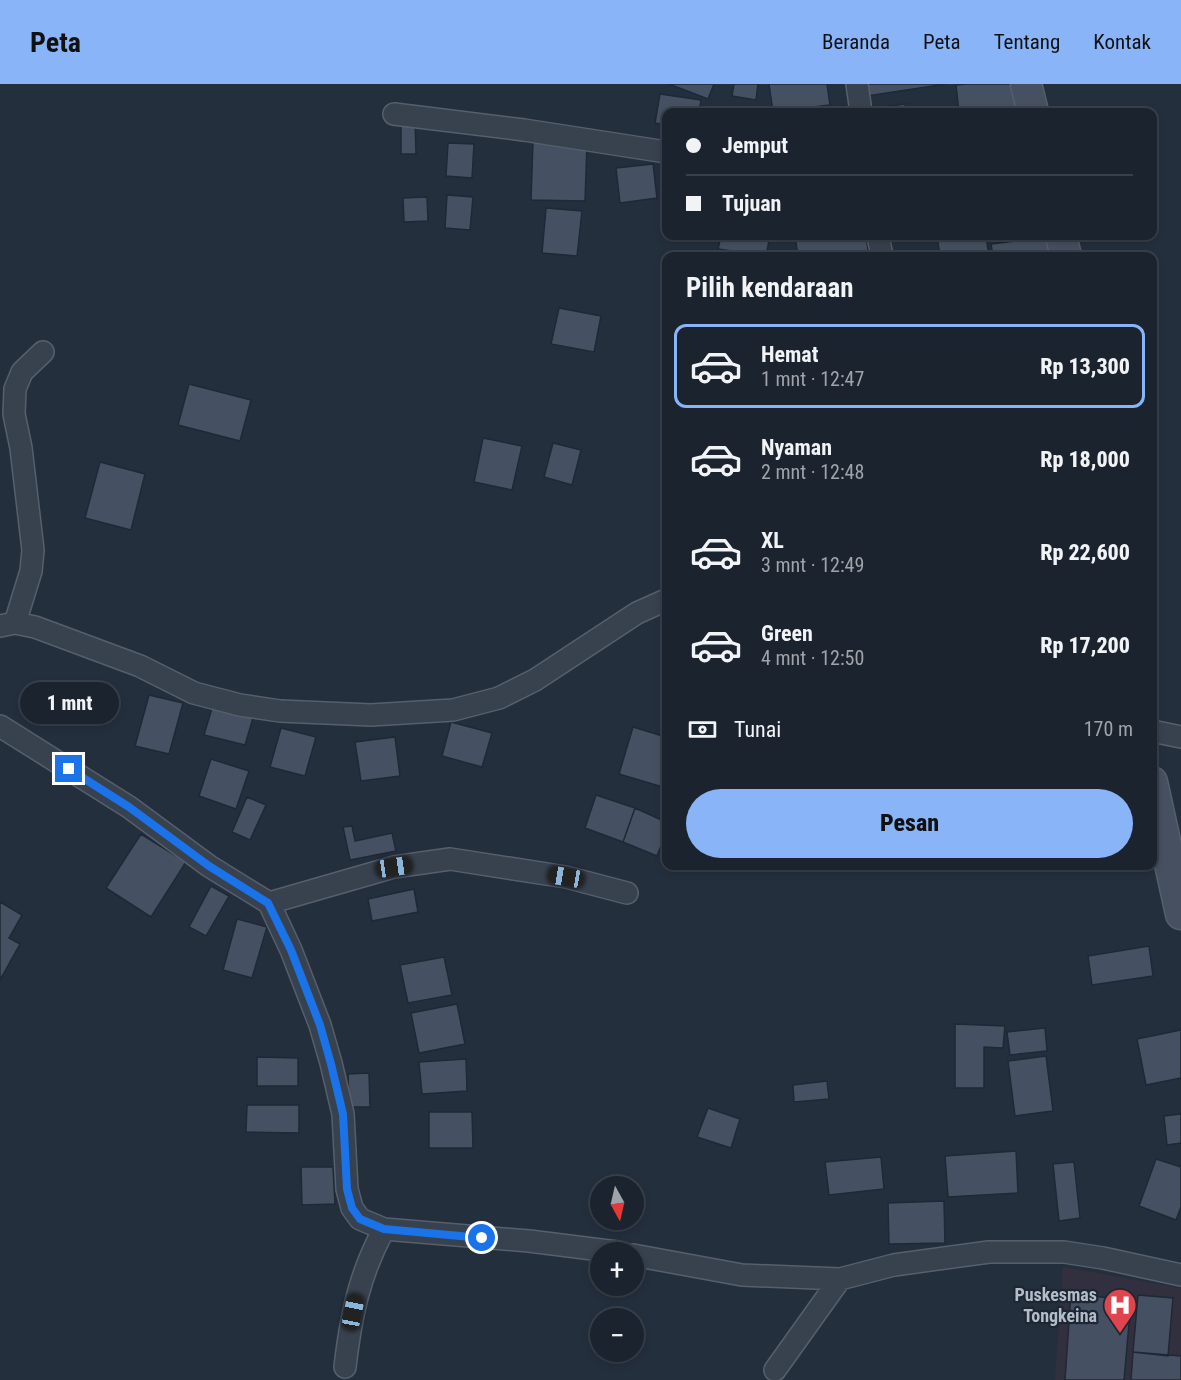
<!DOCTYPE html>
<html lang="id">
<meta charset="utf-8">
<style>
:root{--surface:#1b232e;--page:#242b36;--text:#f1f3f6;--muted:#a0a4aa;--line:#39404a;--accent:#8ab4f8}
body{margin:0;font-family:"Roboto Condensed",sans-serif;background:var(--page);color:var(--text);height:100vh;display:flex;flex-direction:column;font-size:22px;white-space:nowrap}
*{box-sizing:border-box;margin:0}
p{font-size:20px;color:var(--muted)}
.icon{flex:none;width:33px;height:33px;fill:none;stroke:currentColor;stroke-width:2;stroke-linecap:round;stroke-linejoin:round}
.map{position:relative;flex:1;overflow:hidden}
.sheet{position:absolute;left:662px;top:168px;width:495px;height:618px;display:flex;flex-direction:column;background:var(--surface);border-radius:12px;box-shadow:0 3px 9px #0003,0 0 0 2px var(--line)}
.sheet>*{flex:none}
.guide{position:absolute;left:662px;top:24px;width:495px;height:132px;border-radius:12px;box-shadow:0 3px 9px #0003,0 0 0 2px var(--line);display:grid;align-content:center;height:132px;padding:0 24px;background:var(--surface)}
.needle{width:39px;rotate:172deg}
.tools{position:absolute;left:590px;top:1092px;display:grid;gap:12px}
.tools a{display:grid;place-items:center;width:54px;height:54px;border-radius:50%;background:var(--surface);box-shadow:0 3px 9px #0003,0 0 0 2px var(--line);font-size:30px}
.end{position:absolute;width:27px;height:27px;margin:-14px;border:8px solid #1a73e8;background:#fff;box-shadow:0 0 0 3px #fff}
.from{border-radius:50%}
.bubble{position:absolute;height:42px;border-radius:21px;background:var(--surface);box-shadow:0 3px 9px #0003,0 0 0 2px var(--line);font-size:20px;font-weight:800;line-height:42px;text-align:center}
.car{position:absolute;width:18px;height:36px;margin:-18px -9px;border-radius:8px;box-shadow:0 0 4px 2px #0007;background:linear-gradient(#222 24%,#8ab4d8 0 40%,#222 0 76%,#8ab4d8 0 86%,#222 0)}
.guide b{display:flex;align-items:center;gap:21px;height:57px;font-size:22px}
.guide b+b{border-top:2px solid var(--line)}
.guide i{width:15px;height:15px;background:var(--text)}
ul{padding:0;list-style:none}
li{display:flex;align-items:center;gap:18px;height:84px;margin:0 12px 9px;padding:0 12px;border:3px solid transparent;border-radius:12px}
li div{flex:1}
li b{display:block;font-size:22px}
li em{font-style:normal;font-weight:800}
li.active{border-color:var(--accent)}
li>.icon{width:54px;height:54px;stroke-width:1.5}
h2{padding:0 24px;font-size:27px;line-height:72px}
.pay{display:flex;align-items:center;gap:15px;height:66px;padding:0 24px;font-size:22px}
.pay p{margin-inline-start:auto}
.primary-button{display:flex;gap:12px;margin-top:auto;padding:12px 24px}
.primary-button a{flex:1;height:69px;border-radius:36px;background:var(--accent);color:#111;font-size:24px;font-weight:800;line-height:69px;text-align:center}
header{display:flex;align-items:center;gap:36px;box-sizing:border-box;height:84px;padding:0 30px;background:var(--accent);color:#111}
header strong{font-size:28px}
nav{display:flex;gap:33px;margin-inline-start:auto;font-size:21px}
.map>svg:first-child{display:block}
</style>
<header>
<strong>Peta</strong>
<nav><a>Beranda</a><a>Peta</a><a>Tentang</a><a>Kontak</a></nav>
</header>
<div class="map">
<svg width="1181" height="1296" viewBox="0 0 1181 1296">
<rect width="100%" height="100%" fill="#242f3e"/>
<path fill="#32303f" d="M1063 1183 1181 1204V1296H1055Z"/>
<path fill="#455162" stroke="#1f2835" stroke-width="1.5" d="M669 0H714L708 15Z
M734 0H758L756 16 732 12Z
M769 0H827L830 21 773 28Z
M865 0H946L867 12Z
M967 0H1023L1027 28H959L956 1Z
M660 10 701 16 699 28H666V41L655 39Z
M905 20 906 28H869L868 25Z
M401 35H415L416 70H401Z
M533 57 587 59 585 117 531 116Z
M448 59 474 60 472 94 446 92Z
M653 80 657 114 620 119 616 84Z
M447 111 473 113 470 146 445 144Z
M427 113 428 137 404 138 403 114Z
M546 124 582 127 577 172 542 169Z
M721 152H770L766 172 718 165Z
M795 152H866L869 172H798Z
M937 152H986L989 172H940Z
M1058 152 1060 172H993L991 160Z
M559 224 601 232 594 268 551 260Z
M189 300 251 316 240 357 178 341Z
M483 354 522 362 512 406 474 398Z
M553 359 581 366 572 401 544 393Z
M100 378 145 390 131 446 85 434Z
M149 611 183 619 169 670 135 662Z
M212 624 253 634 245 661 204 651Z
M451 638 492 649 482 683 442 672Z
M633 643 666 653V704L619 690Z
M281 644 316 653 305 692 270 683Z
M395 653 400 692 361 697 355 658Z
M211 675 249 687 236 725 199 712Z
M596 711 635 724 623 758 585 744Z
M247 713 266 721 250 756 232 748Z
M635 724 666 738V749L657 772 623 758Z
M352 742 355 757 392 749 396 767 350 776 343 743Z
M141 750 186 778 151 833 106 804Z
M211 802 229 812 206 852 189 843Z
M414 805 418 828 372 837 368 815Z
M0 818 22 831 9 854 20 860 0 896Z
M237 835 267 843 252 894 223 886Z
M1149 862 1153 892 1092 901 1088 872Z
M444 873 452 911 408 919 400 881Z
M457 920 465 960 419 969 411 929Z
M955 940 1005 942 1003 964 984 963V1004H955Z
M1045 944 1047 967 1010 971 1007 948Z
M1181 946V994L1146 1001 1137 955Z
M1046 972 1053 1027 1015 1032 1008 977Z
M257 973 298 974V1002H257Z
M466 975 467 1007 422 1010 419 978Z
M369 989 370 1023H349L348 990Z
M827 997 829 1015 794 1018 793 1001Z
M247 1021H299V1049L246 1048Z
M708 1024 740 1035 731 1064 697 1053Z
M429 1028H472L473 1064H429Z
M1181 1030V1059L1167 1061 1164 1032Z
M1016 1067 1018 1109 948 1113 945 1072Z
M881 1073 884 1105 829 1111 825 1078Z
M1156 1075 1181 1083V1123L1176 1136 1139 1122Z
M1074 1078 1080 1134 1059 1137 1053 1080Z
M301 1083H333L335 1120 302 1121Z
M944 1117 945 1159 889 1160 888 1119Z
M1071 1209 1131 1217 1124 1296H1065Z
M1138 1211 1173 1214 1168 1272 1133 1268Z
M1133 1268 1181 1272V1296H1131Z"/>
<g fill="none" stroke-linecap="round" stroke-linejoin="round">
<defs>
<path id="street" d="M857 0 861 28
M394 30 524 46 666 68
M878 152 882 172
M15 539 31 487 33 466 21 364 14 330 15 305 22 288 43 268
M0 542 15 539 35 543 140 582 194 609 240 621 280 627 371 631 453 626 499 614 535 596 637 529 666 516
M0 642 129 723 209 782 269 819 291 866 320 941 331 979 343 1030 347 1105 352 1124 360 1135 384 1145 529 1157 617 1168
M1152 647 1181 653
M269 819 394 783 450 775 566 793 627 809
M633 1171 742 1191 840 1195 894 1181 989 1168H1064L1103 1174 1181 1191
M345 1283C351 1232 359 1191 384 1145
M775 1286 840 1195"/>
<path id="secondary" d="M1026 0 1033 28
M1061 152 1066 172
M1152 698 1181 830"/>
</defs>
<use href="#street" stroke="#565f6c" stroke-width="24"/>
<use href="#secondary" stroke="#565f6c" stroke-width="33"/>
<use href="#street" stroke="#38414e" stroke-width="21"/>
<use href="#secondary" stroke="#465061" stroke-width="30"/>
</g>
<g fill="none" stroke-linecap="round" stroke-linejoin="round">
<path stroke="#1a73e8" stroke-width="8" d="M69 685 129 723 209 782 268 819 291 866 320 941 331 980 343 1030 347 1105 352 1124 360 1135 384 1145 482 1154"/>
</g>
<defs>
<symbol id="hospital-pin" viewBox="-11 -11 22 30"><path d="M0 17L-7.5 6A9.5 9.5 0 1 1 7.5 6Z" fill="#e0444e" stroke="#1d2633"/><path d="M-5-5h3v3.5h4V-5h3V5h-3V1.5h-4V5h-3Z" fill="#fff"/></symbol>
</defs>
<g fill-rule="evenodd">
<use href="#hospital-pin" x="1101" y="1202" width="38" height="52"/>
</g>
<g text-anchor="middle" stroke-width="4.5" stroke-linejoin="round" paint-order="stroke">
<g font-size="18" font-weight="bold" fill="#b4bcc9" stroke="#1d2633" text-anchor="end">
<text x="1097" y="1217">Puskesmas<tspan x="1097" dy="21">Tongkeina</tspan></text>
</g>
</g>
</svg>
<div class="tools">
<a><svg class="needle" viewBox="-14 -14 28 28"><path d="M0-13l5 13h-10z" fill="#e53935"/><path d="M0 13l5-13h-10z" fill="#a0a4aa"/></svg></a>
<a>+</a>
<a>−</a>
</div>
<i class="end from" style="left:482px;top:1154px"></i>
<i class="end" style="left:69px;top:685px"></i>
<div class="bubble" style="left:20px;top:598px;width:99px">1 mnt</div>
<i class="car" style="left:394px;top:783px;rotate:82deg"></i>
<i class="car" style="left:566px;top:793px;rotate:280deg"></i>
<i class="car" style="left:353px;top:1228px;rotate:11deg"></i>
<div class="guide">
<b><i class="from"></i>Jemput</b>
<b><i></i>Tujuan</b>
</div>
<section class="sheet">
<h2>Pilih kendaraan</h2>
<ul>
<li class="active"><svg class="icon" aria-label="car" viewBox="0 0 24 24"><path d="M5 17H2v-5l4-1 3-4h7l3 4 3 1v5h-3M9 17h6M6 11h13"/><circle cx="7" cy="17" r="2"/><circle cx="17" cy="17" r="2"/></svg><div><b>Hemat</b><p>1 mnt · 12:47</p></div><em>Rp 13,300</em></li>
<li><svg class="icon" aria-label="car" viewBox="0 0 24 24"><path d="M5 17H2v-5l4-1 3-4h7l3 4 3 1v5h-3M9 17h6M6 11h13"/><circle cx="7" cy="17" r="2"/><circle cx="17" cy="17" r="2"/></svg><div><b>Nyaman</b><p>2 mnt · 12:48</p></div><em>Rp 18,000</em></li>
<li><svg class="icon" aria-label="car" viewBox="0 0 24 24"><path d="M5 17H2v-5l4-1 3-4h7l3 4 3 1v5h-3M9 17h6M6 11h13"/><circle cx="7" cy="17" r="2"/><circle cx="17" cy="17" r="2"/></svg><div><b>XL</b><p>3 mnt · 12:49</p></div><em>Rp 22,600</em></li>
<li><svg class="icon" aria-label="car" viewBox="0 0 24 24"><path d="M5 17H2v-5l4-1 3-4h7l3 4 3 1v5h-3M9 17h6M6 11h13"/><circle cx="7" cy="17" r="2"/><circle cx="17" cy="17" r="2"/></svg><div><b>Green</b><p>4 mnt · 12:50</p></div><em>Rp 17,200</em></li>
</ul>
<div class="pay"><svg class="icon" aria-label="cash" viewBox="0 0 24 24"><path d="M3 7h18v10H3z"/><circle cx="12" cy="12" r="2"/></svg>Tunai<p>170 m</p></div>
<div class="primary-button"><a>Pesan</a></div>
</section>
</div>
